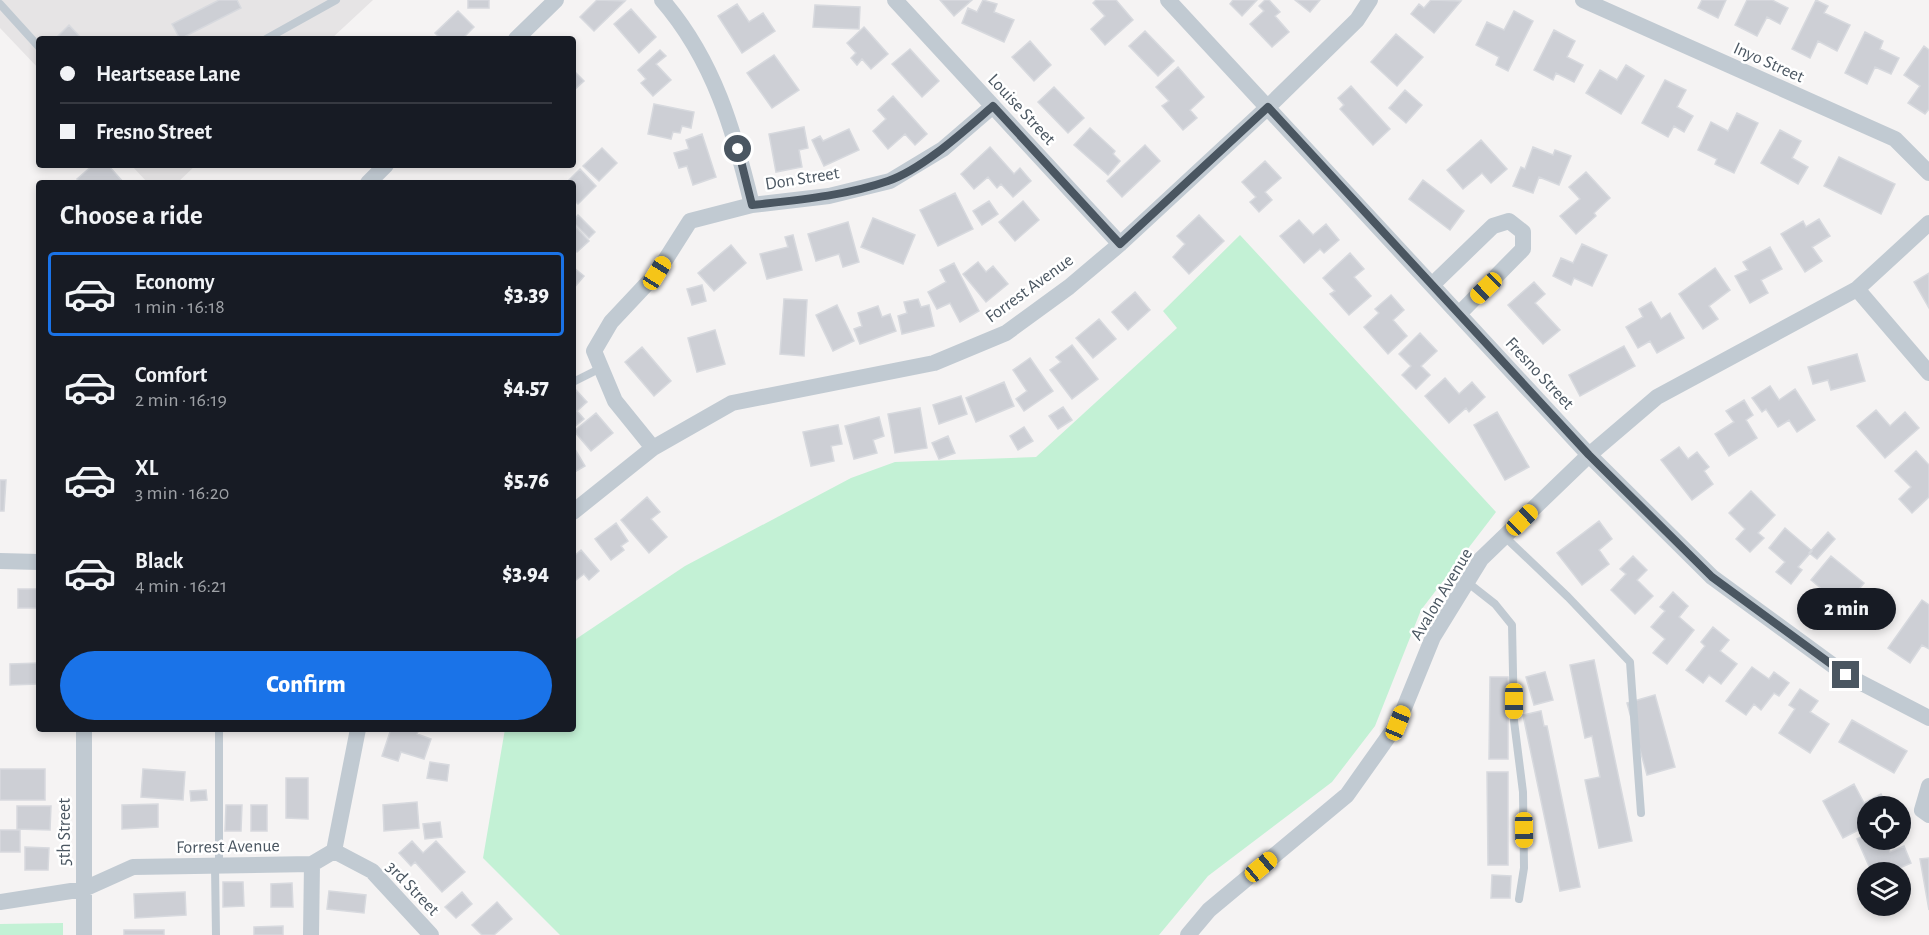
<!DOCTYPE html>
<meta charset="utf-8">
<style>
:root{--surface:#171b24;--page:#242831;--text:#f1f3f6;--muted:#9ea1a6;--line:#363941;--accent:#1a73e8}
body{margin:0;font-family:"Alegreya Sans",sans-serif;background:var(--page);color:var(--text);height:100vh;display:flex;flex-direction:column;font-size:22px;white-space:nowrap}
*{box-sizing:border-box;margin:0}
p{font-size:20px;color:var(--muted)}
.icon{flex:none;width:33px;height:33px;fill:none;stroke:currentColor;stroke-width:2;stroke-linecap:round;stroke-linejoin:round}
.map{position:relative;flex:1;overflow:hidden}
.panel{position:absolute;left:36px;top:180px;width:540px;height:552px;display:flex;flex-direction:column;background:var(--surface);border-radius:6px;box-shadow:0 3px 9px #0003}
.panel>*{flex:none}
.banner{position:absolute;left:36px;top:36px;width:540px;height:132px;border-radius:6px;box-shadow:0 3px 9px #0003;display:grid;align-content:center;height:132px;padding:0 24px;background:var(--surface)}
.tools{position:absolute;left:1857px;top:796px;display:grid;gap:12px}
.tools a{display:grid;place-items:center;width:54px;height:54px;border-radius:50%;background:var(--surface);box-shadow:0 3px 9px #0003;font-size:30px}
.end{position:absolute;width:27px;height:27px;margin:-14px;border:8px solid #4a5661;background:#fff;box-shadow:0 0 0 3px #fff}
.from{border-radius:50%}
.bubble{position:absolute;height:42px;border-radius:21px;background:var(--surface);box-shadow:0 3px 9px #0003;font-size:20px;font-weight:800;line-height:42px;text-align:center}
.car{position:absolute;width:18px;height:36px;margin:-18px -9px;border-radius:8px;box-shadow:0 0 4px 2px #0007;background:linear-gradient(#f5c518 24%,#345 0 40%,#f5c518 0 76%,#345 0 86%,#f5c518 0)}
.banner b{display:flex;align-items:center;gap:21px;height:57px;font-size:22px}
.banner b+b{border-top:2px solid var(--line)}
.banner i{width:15px;height:15px;background:var(--text)}
ul{padding:0;list-style:none}
li{display:flex;align-items:center;gap:18px;height:84px;margin:0 12px 9px;padding:0 12px;border:3px solid transparent;border-radius:6px}
li div{flex:1}
li b{display:block;font-size:22px}
li em{font-style:normal;font-weight:800}
li.on{border-color:var(--accent)}
li>.icon{width:54px;height:54px;stroke-width:1.5}
h2{padding:0 24px;font-size:27px;line-height:72px}
.button{display:flex;gap:12px;margin-top:auto;padding:12px 24px}
.button a{flex:1;height:69px;border-radius:36px;background:var(--accent);color:#fff;font-size:24px;font-weight:800;line-height:69px;text-align:center}
.map>svg:first-child{display:block}
</style>
<div class="map">
<svg width="1929" height="935" viewBox="0 0 1929 935">
<rect width="100%" height="100%" fill="#f5f3f3"/>
<path fill="#e6e4e5" d="M0 0H373L331 39H39V69L0 28Z
M131 165H196L177 183H148Z"/>
<path fill="#c3f1d5" d="M1240 235 1496 512 1421 610 1375 726 1332 782 1208 876 1159 935H560L483 858 505 729H573V641L685 566 851 478 895 462 1036 457 1177 328 1163 311Z
M63 923V935H0V924Z"/>
<path fill="#cdcfd5" stroke="#d7d9de" stroke-width="1.5" d="M219 0H237L241 8 180 39 172 24Z
M468 0H489V8H468Z
M597 0 625 1 594 31 580 17Z
M940 0H972L954 16Z
M983 0 997 4 994 12 1014 20 1004 42 962 23 968 8 977 12Z
M1096 0H1116L1133 20 1105 45 1091 29 1105 16 1093 3Z
M1233 0H1257L1242 16 1230 4Z
M1265 0H1269L1280 12 1275 16 1289 32 1272 47 1250 24 1264 11 1259 6Z
M1295 0H1320L1310 12Z
M1431 0 1461 1 1434 33 1411 14 1419 4 1424 8Z
M1702 0H1726L1718 18 1698 8Z
M1747 0H1772L1788 8 1780 24 1767 17 1757 36 1735 25Z
M1816 0 1828 6 1824 13 1850 25 1837 51 1818 41 1810 58 1792 49Z
M737 4 749 22 763 13 775 31 742 53 718 16Z
M815 5 860 7 859 29 813 27Z
M631 9 656 37 639 53 614 24Z
M458 11 474 27 462 39H441L435 33Z
M1514 11 1533 21 1508 71 1496 65 1499 57 1476 45 1487 22 1504 30Z
M69 25 82 39H55Z
M864 27 888 54 871 69 862 59 857 65 851 58 856 53 847 43Z
M1554 30 1575 41 1567 57 1583 65 1574 82 1556 73 1553 80 1534 70Z
M1145 31 1174 61 1158 76 1129 46Z
M1865 32 1883 41 1880 49 1899 58 1891 74 1875 67 1867 84 1845 73Z
M1396 34 1423 57 1397 86 1371 62Z
M1030 41 1051 65 1034 81 1012 57Z
M1924 46 1929 50V109L1925 114 1908 103 1920 86 1904 75Z
M910 49 939 81 922 97 892 64Z
M660 50 666 56 656 64 671 80 653 96 641 83 646 79 638 70Z
M774 55 799 90 772 108 747 73Z
M1626 65 1644 76 1621 114 1586 93 1600 70 1617 80Z
M1178 67 1204 97 1190 110 1197 118 1183 130 1162 106 1169 101 1156 87Z
M573 70 584 81 573 91Z
M1665 80 1686 90 1677 107 1693 116 1684 132 1674 126 1668 137 1642 123Z
M1351 86 1390 129 1373 145 1340 109 1344 105 1338 98Z
M1054 87 1084 118 1068 133 1038 102Z
M1405 90 1422 105 1406 123 1389 108Z
M893 96 927 134 915 145 905 134 888 149 873 131 886 119 878 110Z
M654 104 694 112 691 128 682 126 680 133 673 132 671 139 648 134Z
M1737 113 1758 123 1734 173 1715 164 1717 159 1698 150 1711 122 1728 131Z
M804 127 808 148 799 150 802 167 776 172 769 134Z
M1090 128 1115 151 1113 154 1120 161 1108 175 1074 145Z
M849 129 859 150 824 166 812 140 820 136 823 141Z
M1780 130 1801 141 1792 158 1808 167 1798 184 1761 163Z
M702 134 716 177 693 185 687 166 679 168 674 153 689 149 686 140Z
M1481 140 1507 169 1491 183 1482 173 1463 189 1447 170Z
M1145 145 1160 161 1122 197 1107 181Z
M990 147 1014 174 1020 168 1031 181 1013 197 1001 184 997 188 988 177 974 189 961 174Z
M1533 147 1553 155 1555 150 1571 156 1559 185 1539 177 1533 193 1513 186 1521 167 1525 169Z
M602 148 617 163 599 181 583 166Z
M1839 157 1895 184 1881 214 1824 186Z
M1265 161 1281 178 1265 192 1272 200 1259 212 1250 202 1256 197 1242 182Z
M93 165H108L124 183H81L77 179Z
M580 169 596 186 578 204 573 199V183H566Z
M1586 172 1610 198 1594 213 1596 216 1576 234 1560 216 1580 199 1569 187Z
M1423 180 1464 211 1450 230 1409 199Z
M955 193 973 229 938 246 920 210Z
M989 201 998 214 982 225 973 211Z
M1023 201 1039 220 1015 241 999 222Z
M578 215 595 232 589 238 573 222Z
M1199 215 1224 241 1189 274 1173 257 1185 244 1177 236Z
M873 218 915 235 903 264 861 247Z
M1819 219 1830 236 1812 247 1822 261 1805 272 1781 234 1803 221 1806 227Z
M1299 220 1313 235 1326 224 1339 240 1324 253 1320 249 1304 263 1280 236Z
M848 222 859 262 843 267 839 254 816 261 808 234Z
M573 224 589 241 577 252 573 248Z
M793 235 802 270 767 279 760 254 788 247 785 237Z
M1582 244 1607 255 1592 286 1574 278 1571 285 1553 276 1561 258 1573 263Z
M731 245 746 263 714 291 698 273Z
M1770 247 1782 269 1761 280 1768 293 1750 303 1735 276 1748 270 1743 262Z
M1350 253 1364 269 1354 277 1371 296 1349 315 1330 294 1335 291 1323 278Z
M978 262 986 272 993 266 1008 284 986 302 963 274Z
M954 263 979 311 960 322 950 303 937 309 928 292 946 282 940 270Z
M573 267 584 276 573 289Z
M1715 268 1730 290 1709 306 1718 319 1703 329 1679 294Z
M1929 273V308L1914 282Z
M1534 282 1545 294 1535 303 1560 330 1543 344 1508 305Z
M702 285 706 301 692 305 687 289Z
M1135 292 1150 310 1128 330 1112 312Z
M1391 295 1404 310 1393 320 1407 336 1388 354 1364 327 1379 313 1375 309Z
M784 299 807 300 804 356 780 354Z
M918 299 921 307 929 305 934 326 902 334 898 316 907 313 904 302Z
M1651 302 1661 319 1670 313 1684 338 1657 353 1650 341 1638 348 1626 327 1643 317 1639 309Z
M837 305 854 341 833 351 816 315Z
M878 306 882 317 890 314 896 331 860 344 854 329 862 326 858 313Z
M1099 319 1116 339 1093 358 1076 338Z
M715 330 725 364 697 372 688 338Z
M1420 333 1437 351 1421 366 1430 375 1416 389 1402 375 1411 366 1399 354Z
M1072 345 1098 379 1072 399 1050 370 1061 362 1056 357Z
M1624 346 1635 366 1580 396 1569 375Z
M642 347 671 381 654 396 625 362Z
M1857 354 1865 381 1831 390 1828 380 1813 384 1808 367Z
M1030 358 1053 391 1024 411 1016 399 1027 391 1013 370Z
M1445 378 1459 394 1472 382 1485 397 1469 412 1466 408 1449 423 1425 396Z
M1004 382 1014 406 976 422 966 398Z
M1770 386 1779 400 1795 389 1815 420 1797 432 1789 420 1778 427 1766 409 1762 412 1752 398Z
M576 390 587 402 577 411 584 419 573 428V393Z
M961 396 967 414 939 424 933 405Z
M1744 400 1753 415 1746 420 1757 438 1729 456 1715 434 1734 422 1726 411Z
M1063 407 1072 420 1058 429 1049 416Z
M920 408 927 448 895 453 888 414Z
M1876 410 1890 426 1905 412 1919 428 1885 458 1857 426Z
M1497 412 1529 467 1505 480 1474 425Z
M596 413 613 433 591 451 574 431Z
M879 417 884 436 873 440 877 453 854 459 845 426Z
M838 425 842 444 831 446 834 461 811 466 803 432Z
M1024 427 1033 441 1018 450 1010 436Z
M948 436 955 453 939 459 932 443Z
M573 446 585 466 573 473Z
M1679 447 1688 459 1697 452 1709 467 1704 471 1713 484 1692 500 1661 460Z
M1916 451 1929 465V497L1912 513 1899 499 1911 487 1895 471Z
M0 480H6L4 511H0Z
M1751 491 1775 515 1758 533 1764 538 1750 552 1736 539 1745 529 1729 513Z
M647 497 660 512 651 519 667 537 649 553 621 520Z
M1599 521 1612 539 1599 550 1609 564 1582 585 1557 553Z
M616 523 628 541 621 546 624 550 611 560 595 539Z
M1785 528 1812 551 1798 567 1802 570 1791 584 1776 572 1785 562 1769 548Z
M1828 532 1835 539 1817 559 1809 553Z
M581 550 599 571 589 580 584 574 576 580 573 576V557Z
M1633 556 1647 570 1637 580 1653 596 1635 614 1611 590 1626 574 1620 569Z
M1831 556 1864 583 1836 617 1822 605 1830 596 1811 580Z
M18 589H39V608H18Z
M1866 590 1891 606 1878 626 1854 610Z
M1673 592 1688 606 1679 617 1694 630 1667 664 1653 653 1665 639 1651 627 1665 611 1660 607Z
M1922 600 1929 605V649L1922 645 1910 663 1888 648Z
M1713 627 1729 640 1720 651 1737 664 1721 684 1709 675 1703 683 1686 670 1705 646 1701 642Z
M1594 660 1632 841 1599 848 1585 780 1600 777 1592 736 1585 738 1570 665Z
M39 663V684L10 685V664Z
M1752 667 1769 679 1774 672 1789 683 1779 696 1774 693 1761 710 1754 704 1746 715 1726 701Z
M1545 672 1553 700 1534 705 1526 677Z
M1490 677H1508V759H1489Z
M1800 689 1818 701 1810 712 1829 724 1810 753 1779 733 1795 709 1789 705Z
M1655 695 1675 767 1647 775 1627 703Z
M1541 711 1544 726H1547L1580 887 1560 891 1523 715Z
M1852 720 1907 751 1894 773 1839 742Z
M391 729H419L417 734 431 739 424 759 401 752 398 761 382 756Z
M430 762 449 765 447 781 427 778Z
M0 769H45V800H0Z
M143 769 185 772 183 800 141 797Z
M1487 772H1508V865H1488Z
M286 778H308V819L286 818Z
M1854 784 1864 803 1881 794 1888 807H1868V825L1843 838 1823 801Z
M206 790 207 800 191 801 190 791Z
M417 802 419 828 384 831 383 805Z
M158 804V827L122 829V805Z
M226 805H242L241 831H225Z
M251 805H267V831H251Z
M17 806H51L50 830 17 829Z
M440 822 442 837 425 839 423 824Z
M0 830H20V852H0Z
M1868 834V840H1886L1890 852 1904 846 1911 863 1888 873H1872L1857 839Z
M412 841 423 853 436 841 465 872 442 892 415 862 411 866 399 853Z
M25 847 49 848 48 870H25Z
M1929 858V910L1920 859Z
M1492 875 1511 876 1510 898H1491Z
M223 882H243L244 906 223 907Z
M292 883 293 907H271V884Z
M329 891 366 895 364 913 327 909Z
M185 892 186 915 135 918 134 894Z
M462 892 472 904 456 918 445 907Z
M497 902 512 919 494 935H482L472 925Z
M283 926V935H254V927Z
M124 930H164V935H124Z"/>
<g fill="none" stroke-linecap="round" stroke-linejoin="round">
<path stroke="#c1cad2" stroke-width="8" d="M0 4 39 47
M266 39 336 0
M573 382 601 368
M1505 537 1568 597 1630 662 1641 813
M1467 582 1495 604 1512 625 1514 721 1523 792 1524 868 1519 899
M219 865V729
M215 866 216 935"/>
<path stroke="#c1cad2" stroke-width="16" d="M662 0C714 60 734 131 752 205
M895 0 1120 244
M1168 0 1589 455 1712 577 1846 675 1929 718
M1583 0 1895 139 1929 173
M516 39 556 0
M368 183 386 165
M1432 285 1493 226 1509 221 1523 232V249L1459 314
M1857 289 1929 373
M653 448 615 401 594 351 611 322 657 273 690 221 752 205 829 196 890 181 943 149 993 106
M573 512 653 448 732 403 934 363 1006 333 1069 287 1120 244 1268 107 1357 20 1370 0
M0 561 39 562
M84 729V935
M1929 786 1922 810 1929 815
M334 851 372 871 431 935
M0 902 84 889 133 867 312 864 334 851 358 729
M311 935 312 864
M1188 935 1209 910 1347 795 1398 723 1433 637 1481 559 1589 455 1657 397 1857 289 1929 223"/>
</g>
<g fill="none" stroke-linecap="round" stroke-linejoin="round">
<path stroke="#4a5661" stroke-width="8" d="M738 149 752 205C797 200 845 196 888 181 923 169 965 130 993 106L1120 244 1268 107 1589 455 1712 577 1846 675"/>
</g>
<g text-anchor="middle" stroke-width="5" stroke-linejoin="round" paint-order="stroke">
<g font-size="18" fill="#4a5661" stroke="#fff">
<text transform="translate(1769 62) rotate(24)" y="6">Inyo Street</text>
<text transform="translate(1022 109) rotate(47)" y="6">Louise Street</text>
<text transform="translate(802 178) rotate(-9)" y="6">Don Street</text>
<text transform="translate(1029 288) rotate(-36)" y="6">Forrest Avenue</text>
<text transform="translate(1540 373) rotate(47)" y="6">Fresno Street</text>
<text transform="translate(1441 594) rotate(-59)" y="6">Avalon Avenue</text>
<text transform="translate(64 832) rotate(-90)" y="6">5th Street</text>
<text transform="translate(228 846) rotate(-1)" y="6">Forrest Avenue</text>
<text transform="translate(413 888) rotate(46)" y="6">3rd Street</text>
</g>
</g>
</svg>
<div class="tools">
<a><svg class="icon" aria-label="locate" viewBox="0 0 24 24"><circle cx="12" cy="12" r="6"/><path d="M12 2v4M12 18v4M2 12h4M18 12h4"/></svg></a>
<a><svg class="icon" aria-label="layers" viewBox="0 0 24 24"><path d="M12 4l9 5-9 5-9-5zM3 14l9 5 9-5"/></svg></a>
</div>
<i class="end from" style="left:738px;top:149px"></i>
<i class="end" style="left:1846px;top:675px"></i>
<div class="bubble" style="left:1797px;top:588px;width:99px">2 min</div>
<i class="car" style="left:657px;top:273px;rotate:32deg"></i>
<i class="car" style="left:1486px;top:288px;rotate:226deg"></i>
<i class="car" style="left:1522px;top:520px;rotate:46deg"></i>
<i class="car" style="left:1514px;top:701px;rotate:180deg"></i>
<i class="car" style="left:1398px;top:723px;rotate:22deg"></i>
<i class="car" style="left:1524px;top:830px;rotate:179deg"></i>
<i class="car" style="left:1261px;top:867px;rotate:50deg"></i>
<div class="banner">
<b><i class="from"></i>Heartsease Lane</b>
<b><i></i>Fresno Street</b>
</div>
<section class="panel">
<h2>Choose a ride</h2>
<ul>
<li class="on"><svg class="icon" aria-label="car" viewBox="0 0 24 24"><path d="M5 17H2v-5l4-1 3-4h7l3 4 3 1v5h-3M9 17h6M6 11h13"/><circle cx="7" cy="17" r="2"/><circle cx="17" cy="17" r="2"/></svg><div><b>Economy</b><p>1 min · 16:18</p></div><em>$3.39</em></li>
<li><svg class="icon" aria-label="car" viewBox="0 0 24 24"><path d="M5 17H2v-5l4-1 3-4h7l3 4 3 1v5h-3M9 17h6M6 11h13"/><circle cx="7" cy="17" r="2"/><circle cx="17" cy="17" r="2"/></svg><div><b>Comfort</b><p>2 min · 16:19</p></div><em>$4.57</em></li>
<li><svg class="icon" aria-label="car" viewBox="0 0 24 24"><path d="M5 17H2v-5l4-1 3-4h7l3 4 3 1v5h-3M9 17h6M6 11h13"/><circle cx="7" cy="17" r="2"/><circle cx="17" cy="17" r="2"/></svg><div><b>XL</b><p>3 min · 16:20</p></div><em>$5.76</em></li>
<li><svg class="icon" aria-label="car" viewBox="0 0 24 24"><path d="M5 17H2v-5l4-1 3-4h7l3 4 3 1v5h-3M9 17h6M6 11h13"/><circle cx="7" cy="17" r="2"/><circle cx="17" cy="17" r="2"/></svg><div><b>Black</b><p>4 min · 16:21</p></div><em>$3.94</em></li>
</ul>
<div class="button"><a>Confirm</a></div>
</section>
</div>
